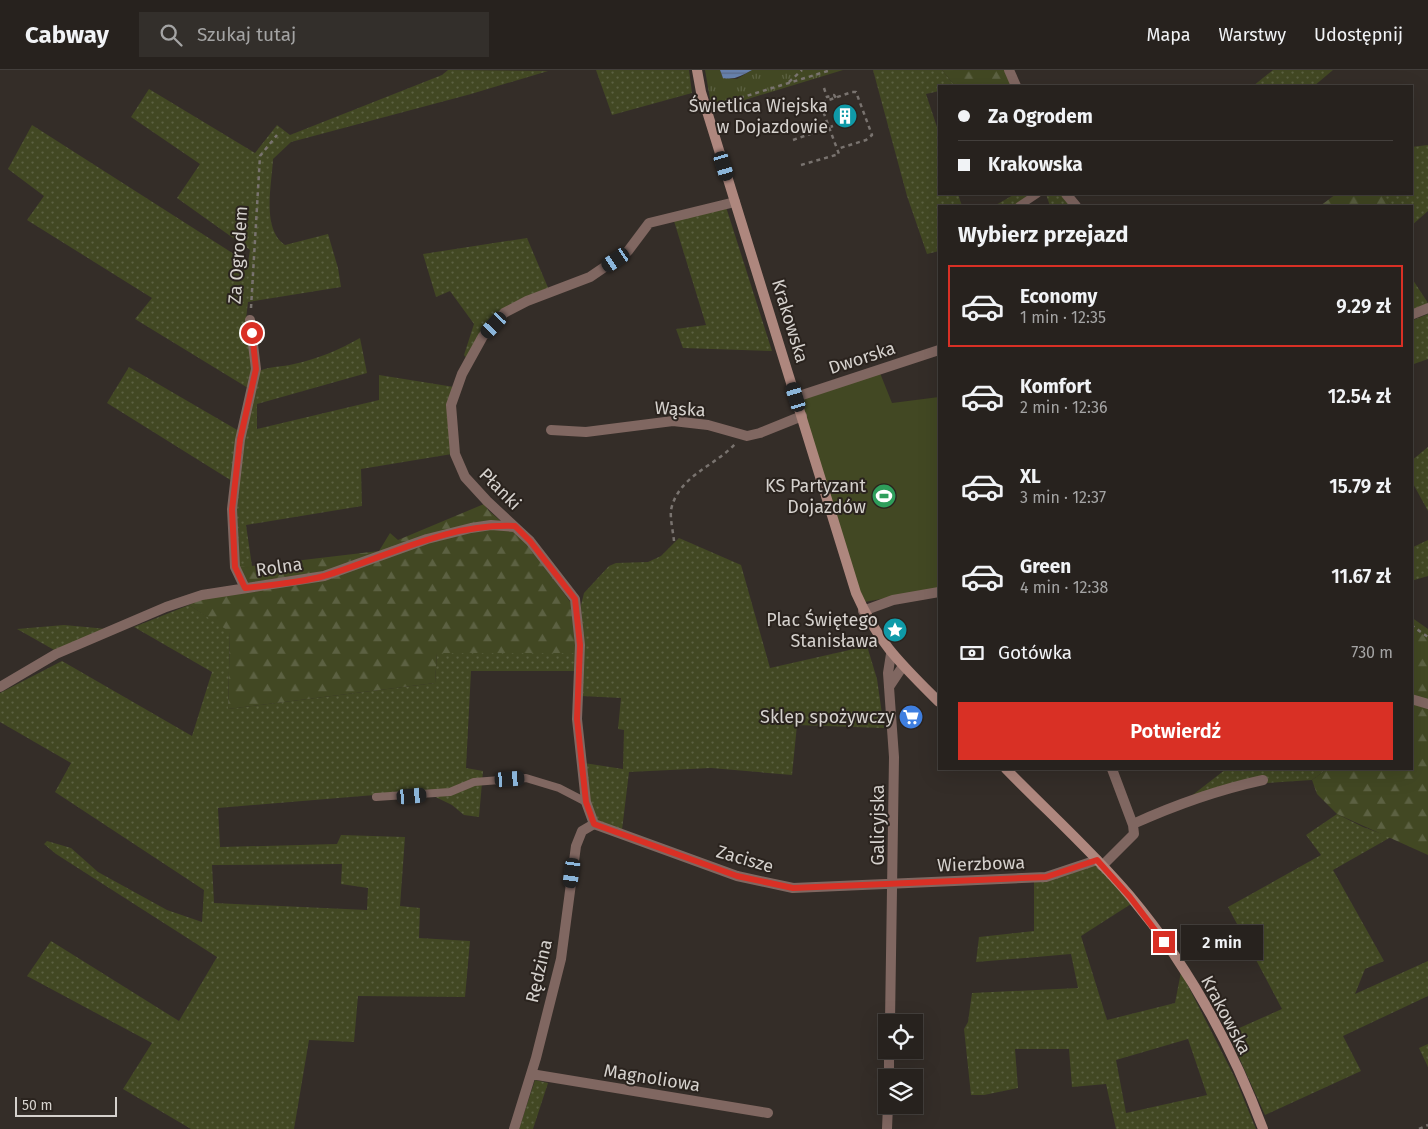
<!DOCTYPE html>
<html lang="pl">
<meta charset="utf-8">
<style>
:root{--surface:#27221e;--page:#332f2b;--text:#f1f3f6;--muted:#a4a4a4;--line:#433f3c;--accent:#d93025}
body{margin:0;font-family:"Fira Sans",sans-serif;background:var(--page);color:var(--text);height:100vh;display:flex;flex-direction:column;font-size:19px;white-space:nowrap}
*{box-sizing:border-box;margin:0}
p{font-size:16px;color:var(--muted)}
.icon{flex:none;width:28px;height:28px;fill:none;stroke:currentColor;stroke-width:2;stroke-linecap:round;stroke-linejoin:round}
.map{position:relative;flex:1;overflow:hidden}
.details{position:absolute;left:938px;top:135px;width:475px;height:565px;display:flex;flex-direction:column;background:var(--surface);border-radius:0px;box-shadow:0 5px 20px #0002,0 0 0 1px var(--line)}
.details>*{flex:none}
.guide{position:absolute;left:938px;top:15px;width:475px;height:110px;border-radius:0px;box-shadow:0 5px 20px #0002,0 0 0 1px var(--line);display:grid;align-content:center;height:110px;padding:0 20px;background:var(--surface)}
.fabs{position:absolute;left:878px;top:944px;display:grid;gap:10px}
.fabs a{display:grid;place-items:center;width:45px;height:45px;border-radius:0px;background:var(--surface);box-shadow:0 5px 20px #0002,0 0 0 1px var(--line);font-size:25px}
.scale{position:absolute;left:15px;bottom:12px;width:102px;box-sizing:border-box;padding-left:5px;border:2px solid #d5d1cd;border-top:0;font-size:14px;line-height:18px;white-space:nowrap;color:#d5d1cd;-webkit-text-stroke:4px #2a231e;paint-order:stroke}
.end{position:absolute;width:22px;height:22px;margin:-11px;border:6px solid #d93025;background:#fff;box-shadow:0 0 0 2px #fff}
.from{border-radius:50%}
.bubble{position:absolute;height:35px;border-radius:0px;background:var(--surface);box-shadow:0 5px 20px #0002,0 0 0 1px var(--line);font-size:16px;font-weight:600;line-height:35px;text-align:center}
.car{position:absolute;width:15px;height:30px;margin:-15px -8px;border-radius:6px;box-shadow:0 0 4px 1px #0007;background:linear-gradient(#222 24%,#8ab4d8 0 40%,#222 0 76%,#8ab4d8 0 86%,#222 0)}
.guide b{display:flex;align-items:center;gap:18px;height:48px;font-size:19px}
.guide b+b{border-top:1px solid var(--line)}
.guide i{width:12px;height:12px;background:var(--text)}
ul{padding:0;list-style:none}
li{display:flex;align-items:center;gap:15px;height:82px;margin:0 10px 8px;padding:0 10px;border:2px solid transparent;border-radius:0px}
li div{flex:1}
li b{display:block;font-size:19px}
li em{font-style:normal;font-weight:600}
li.current{border-color:var(--accent)}
li>.icon{width:45px;height:45px;stroke-width:1.5}
h2{padding:0 20px;font-size:22px;line-height:60px}
.pay{display:flex;align-items:center;gap:12px;height:55px;padding:0 20px;font-size:19px}
.pay p{margin-inline-start:auto}
.button{display:flex;gap:10px;margin-top:auto;padding:10px 20px}
.button a{flex:1;height:58px;border-radius:0px;background:var(--accent);color:#fff;font-size:20px;font-weight:600;line-height:58px;text-align:center}
header{display:flex;align-items:center;gap:30px;box-sizing:border-box;height:70px;padding:0 25px;background:var(--surface);border-bottom:1px solid var(--line)}
header strong{font-size:24px}
nav{display:flex;gap:28px;margin-inline-start:auto;font-size:18px}
.search{width:350px;height:45px;background:var(--page);display:flex;align-items:center;gap:12px;box-sizing:border-box;padding:0 18px;border-radius:0px;color:var(--muted);font-size:19px}
.map>svg:first-child{display:block}
</style>
<header>
<strong>Cabway</strong>
<div class="search"><svg class="icon" aria-label="search" viewBox="0 0 24 24"><circle cx="10" cy="10" r="6"/><path d="M15 15l6 6"/></svg>Szukaj tutaj</div>
<nav><a>Mapa</a><a>Warstwy</a><a>Udostępnij</a></nav>
</header>
<div class="map">
<svg width="1428" height="1059" viewBox="0 0 1428 1059">
<defs>
<pattern id="grass-dots" width="8" height="8" patternUnits="userSpaceOnUse" patternTransform="scale(1.25)"><rect width="8" height="8" fill="#424823"/><path d="M2 2h.1M6 6h.1" fill="none" stroke="#5c6142" stroke-width="1.8" stroke-linecap="round"/></pattern>
<pattern id="forest-firs" width="22" height="20" patternUnits="userSpaceOnUse" patternTransform="scale(1.25)"><rect width="22" height="20" fill="#424823"/><path d="M5 1l3.5 6h-7zM16 11l3.5 6h-7z" fill="#5c6142"/></pattern>
<pattern id="park-tufts" width="24" height="20" patternUnits="userSpaceOnUse" patternTransform="scale(1.25)"><rect width="24" height="20" fill="#424823"/><path d="M3 7l-1-3M5 7V3M7 7l1-3M15 17l-1-3M17 17v-4M19 17l1-3" fill="none" stroke="#5c6142"/></pattern>
<pattern id="water-rules" width="6" height="5" patternUnits="userSpaceOnUse" patternTransform="scale(1.25)"><rect width="6" height="5" fill="#6680ac"/><path d="M0 2.5h6" fill="none" stroke="#596986"/></pattern>
</defs>
<rect width="100%" height="100%" fill="#342d28"/>
<path fill="url(#grass-dots)" fill-rule="evenodd" d="M448 0 548 1 471 24 291 72 273 89C272 114 261 159 285 175L328 164 338 198 341 217 248 232 246 249 252 298 248 318 135 249 152 228 27 150 44 126 8 99 32 55 248 193 250 180 177 128 200 94 131 47 149 19 255 83 277 55 290 65 442 5Z
M596 0H689L692 23 612 45Z
M873 0H942L955 16H939V21L926 24 939 63V124H958L962 136H939V181L927 184 907 126Z
M1273 0H1333L1314 16H1253Z
M1428 75V141L1411 156V136H1392L1381 124H1411V77Z
M1015 124H1023L1027 127 1014 136H994Z
M1046 124H1063L1072 136H1050Z
M726 137 772 281 683 278 676 259 706 255 674 151Z
M527 168 549 220 503 241 467 289 464 285 474 254 450 221 436 227 423 184Z
M1411 207 1428 233 1411 242Z
M1428 244V289L1411 295V251Z
M360 268 367 303 257 334V359L379 330V305L454 317 452 384 361 399 362 436 246 455 252 496H238L235 439 244 370 259 301C270 296 282 297 294 294 317 289 339 280 360 268Z
M129 297 239 361 232 411 107 333Z
M1428 377V441L1411 410V391Z
M679 468 741 495 770 598 867 576 877 609 884 658 797 655 792 705 711 698 629 702 622 760 596 750 588 730 584 693 623 699 624 660 618 659 621 628 581 626 583 577 581 535 584 523 609 496 616 493 648 492 661 486Z
M1428 470V506L1411 511V478Z
M189 535 230 561 228 639 435 613 437 583H576V601H471L466 698 483 701 479 747 464 745 452 735 423 721 218 738 220 777 337 774 341 765 405 767 400 836 420 838 419 868 470 871 465 927 358 926 354 972 309 970 294 1059H191L123 1019 152 973 27 906 51 871 179 951 217 887 56 784 44 774 47 771 71 778 98 802 167 840 202 852 204 820 55 722 71 693 0 652V623L62 591 192 666 212 602 134 557ZM342 794 341 814 368 818 367 840 214 833 212 795Z
M64 555 107 559 56 581 17 559Z
M1226 699H1327L1312 710 1267 713 1261 706 1190 727Z
M1337 744 1363 757 1391 767 1333 800 1384 891 1365 899 1355 924 1428 891V926L1343 966 1361 1001 1265 1045 1228 963 1282 939 1228 837 1321 785 1306 765Z
M1096 794 1131 834 1081 866 1107 950 1175 933 1181 902 1236 1010 1256 1059H1116L1106 1014 1072 1017 1069 979H1015L1018 1018 984 1025H971L964 959 968 952 972 923 1078 918 1071 884 976 892 979 867 1034 861V811ZM1188 969 1207 1025 1126 1043 1116 990Z
M1428 974V997L1419 978Z
M535 1010 548 1013 533 1059H519Z"/>
<path fill="url(#forest-firs)" d="M942 0H1004L1012 16H979L978 14 955 16Z
M1336 124H1381L1392 136H1320Z
M484 434 489 441 528 474 574 537 576 583H437L435 613 228 639 230 562 189 535 202 528 248 519 238 496H252L379 481 390 463 398 470Z
M1411 547 1428 559V785L1337 744 1317 724 1312 710 1327 699H1411Z"/>
<path fill="url(#park-tufts)" d="M705 0H720L723 8 737 9 752 0H843L712 40Z"/>
<path fill="#424823" d="M880 303 892 333 939 327V518L865 532 859 522 800 330Z"/>
<path fill="url(#water-rules)" d="M720 0H752C741 6 735 10 723 8Z"/>
<g fill="none" stroke-linecap="round" stroke-linejoin="round">
<path stroke="#79736f" stroke-width="2.5" stroke-dasharray="4 4" stroke-linecap="butt" d="M789 12 802 0
M824 18 827 27 834 25 836 28
M717 35 831 0
M793 70 833 56
M801 95 839 84 820 33 852 22H856L872 65 866 70 837 79
M251 238 260 86 277 65
M674 471C673 461 670 449 671 440 678 406 715 396 735 374
M1411 555 1428 567
M1419 1059 1428 1055"/>
<path stroke="#806761" stroke-width="8" d="M1019 136 1037 124
M376 727 450 722 474 712 526 708 559 718 586 732"/>
<path stroke="#806761" stroke-width="10" d="M1009 0 1016 16
M1066 124 1076 136
M1411 245 1428 238
M796 327 939 280
M551 360 586 362 673 351 708 355 747 366 760 363 802 346
M245 518 235 497 232 439 240 370 256 299 250 250
M863 541 893 530 939 522
M0 617 56 584 166 537 202 525 324 506 427 469 471 458 491 455 515 457
M889 617 903 596
M1411 629 1428 634
M594 754 586 732 577 649 580 575 575 529 530 471 487 431 465 407 455 384 451 335 462 304 483 266 504 243 527 231 590 207 628 181 649 153 735 132
M594 754 737 806 793 818 1046 807 1097 790
M1133 754C1175 735 1217 720 1263 710
M1102 796 1134 764 1133 755 1112 699
M890 952 894 687 888 603 891 584
M531 1004 768 1043
M889 1008V980
M514 1059 536 988 561 889 576 776 582 761 594 754
M887 1059 888 1035"/>
<path stroke="#ae877e" stroke-width="10" d="M697 0 701 22 856 523C878 573 901 594 939 632
M1006 699C1047 741 1092 781 1130 826 1187 894 1232 976 1263 1059"/>
</g>
<g fill="none" stroke-linecap="round" stroke-linejoin="round">
<path stroke="#d93025" stroke-width="6" d="M252 263 256 299 240 370 232 440 235 497 245 518C271 515 298 513 324 506 387 487 447 453 515 456L530 471 575 529 580 575 577 649 586 732 594 754 737 806 793 818 1046 807 1097 790 1130 827 1164 872"/>
</g>
<defs>
<symbol id="building-disc" viewBox="-11 -11 22 22"><circle r="9.5" fill="#0f9aa8" stroke="#2a231e"/><path d="M-4-6H4V6H1V3H-1V6H-4ZM-2.5-4.3h1.7v1.8h-1.7ZM.8-4.3h1.7v1.8H.8ZM-2.5-1h1.7V.8h-1.7ZM.8-1h1.7V.8H.8Z" fill="#fff"/></symbol>
<symbol id="stadium-disc" viewBox="-11 -11 22 22"><circle r="9.5" fill="#2e9e5b" stroke="#2a231e"/><path d="M0-5a6.5 5 0 1 0 0 10a6.5 5 0 1 0 0-10ZM-3.5-1.8h7v3.6h-7Z" fill="#fff"/></symbol>
<symbol id="sight-disc" viewBox="-11 -11 22 22"><circle r="9.5" fill="#0f9aa8" stroke="#2a231e"/><path d="M0-6L1.8-2.2L6-1.7L2.9 1.2L3.7 5.4L0 3.3L-3.7 5.4L-2.9 1.2L-6-1.7L-1.8-2.2Z" fill="#fff"/></symbol>
<symbol id="supermarket-disc" viewBox="-11 -11 22 22"><circle r="9.5" fill="#3f7fe0" stroke="#2a231e"/><path d="M-6-5.5h2.5l.6 2H6L4.5 2H-2.5L-4.4-4H-6ZM-1.5 3.2a1.3 1.3 0 1 0 .1 0ZM3 3.2a1.3 1.3 0 1 0 .1 0Z" fill="#fff"/></symbol>
</defs>
<g fill-rule="evenodd">
<use href="#building-disc" x="831" y="32" width="28" height="28"/>
<use href="#stadium-disc" x="870" y="412" width="28" height="28"/>
<use href="#sight-disc" x="881" y="546" width="28" height="28"/>
<use href="#supermarket-disc" x="897" y="633" width="28" height="28"/>
</g>
<g text-anchor="middle" stroke-width="4" stroke-linejoin="round" paint-order="stroke">
<g font-size="18" fill="#d5d1cd" stroke="#2a231e" text-anchor="end">
<text x="828" y="42">Świetlica Wiejska<tspan x="828" dy="21">w Dojazdowie</tspan></text>
<text x="866" y="422">KS Partyzant<tspan x="866" dy="21">Dojazdów</tspan></text>
<text x="878" y="556">Plac Świętego<tspan x="878" dy="21">Stanisława</tspan></text>
<text x="894" y="653">Sklep spożywczy</text>
</g>
<g font-size="18" fill="#d5d1cd" stroke="#2a231e">
<text transform="translate(238 185) rotate(-86)" y="6">Za Ogrodem</text>
<text transform="translate(790 251) rotate(73)" y="6">Krakowska</text>
<text transform="translate(862 288) rotate(-18)" y="6">Dworska</text>
<text transform="translate(680 339) rotate(3)" y="6">Wąska</text>
<text transform="translate(500 419) rotate(45)" y="6">Płanki</text>
<text transform="translate(279 497) rotate(-8)" y="6">Rolna</text>
<text transform="translate(878 755) rotate(-90)" y="6">Galicyjska</text>
<text transform="translate(745 789) rotate(16)" y="6">Zacisze</text>
<text transform="translate(981 794) rotate(-2)" y="6">Wierzbowa</text>
<text transform="translate(539 901) rotate(-77)" y="6">Rędzina</text>
<text transform="translate(1226 945) rotate(62)" y="6">Krakowska</text>
<text transform="translate(652 1008) rotate(9)" y="6">Magnoliowa</text>
</g>
</g>
</svg>
<div class="fabs">
<a><svg class="icon" aria-label="locate" viewBox="0 0 24 24"><circle cx="12" cy="12" r="6"/><path d="M12 2v4M12 18v4M2 12h4M18 12h4"/></svg></a>
<a><svg class="icon" aria-label="layers" viewBox="0 0 24 24"><path d="M12 4l9 5-9 5-9-5zM3 14l9 5 9-5"/></svg></a>
</div>
<div class="scale">50 m</div>
<i class="end from" style="left:252px;top:263px"></i>
<i class="end" style="left:1164px;top:872px"></i>
<div class="bubble" style="left:1181px;top:855px;width:82px">2 min</div>
<i class="car" style="left:724px;top:96px;rotate:163deg"></i>
<i class="car" style="left:616px;top:190px;rotate:236deg"></i>
<i class="car" style="left:494px;top:255px;rotate:223deg"></i>
<i class="car" style="left:796px;top:327px;rotate:343deg"></i>
<i class="car" style="left:510px;top:709px;rotate:86deg"></i>
<i class="car" style="left:412px;top:726px;rotate:85deg"></i>
<i class="car" style="left:572px;top:803px;rotate:188deg"></i>
<div class="guide">
<b><i class="from"></i>Za Ogrodem</b>
<b><i></i>Krakowska</b>
</div>
<section class="details">
<h2>Wybierz przejazd</h2>
<ul>
<li class="current"><svg class="icon" aria-label="car" viewBox="0 0 24 24"><path d="M5 17H2v-5l4-1 3-4h7l3 4 3 1v5h-3M9 17h6M6 11h13"/><circle cx="7" cy="17" r="2"/><circle cx="17" cy="17" r="2"/></svg><div><b>Economy</b><p>1 min · 12:35</p></div><em>9.29 zł</em></li>
<li><svg class="icon" aria-label="car" viewBox="0 0 24 24"><path d="M5 17H2v-5l4-1 3-4h7l3 4 3 1v5h-3M9 17h6M6 11h13"/><circle cx="7" cy="17" r="2"/><circle cx="17" cy="17" r="2"/></svg><div><b>Komfort</b><p>2 min · 12:36</p></div><em>12.54 zł</em></li>
<li><svg class="icon" aria-label="car" viewBox="0 0 24 24"><path d="M5 17H2v-5l4-1 3-4h7l3 4 3 1v5h-3M9 17h6M6 11h13"/><circle cx="7" cy="17" r="2"/><circle cx="17" cy="17" r="2"/></svg><div><b>XL</b><p>3 min · 12:37</p></div><em>15.79 zł</em></li>
<li><svg class="icon" aria-label="car" viewBox="0 0 24 24"><path d="M5 17H2v-5l4-1 3-4h7l3 4 3 1v5h-3M9 17h6M6 11h13"/><circle cx="7" cy="17" r="2"/><circle cx="17" cy="17" r="2"/></svg><div><b>Green</b><p>4 min · 12:38</p></div><em>11.67 zł</em></li>
</ul>
<div class="pay"><svg class="icon" aria-label="cash" viewBox="0 0 24 24"><path d="M3 7h18v10H3z"/><circle cx="12" cy="12" r="2"/></svg>Gotówka<p>730 m</p></div>
<div class="button"><a>Potwierdź</a></div>
</section>
</div>
